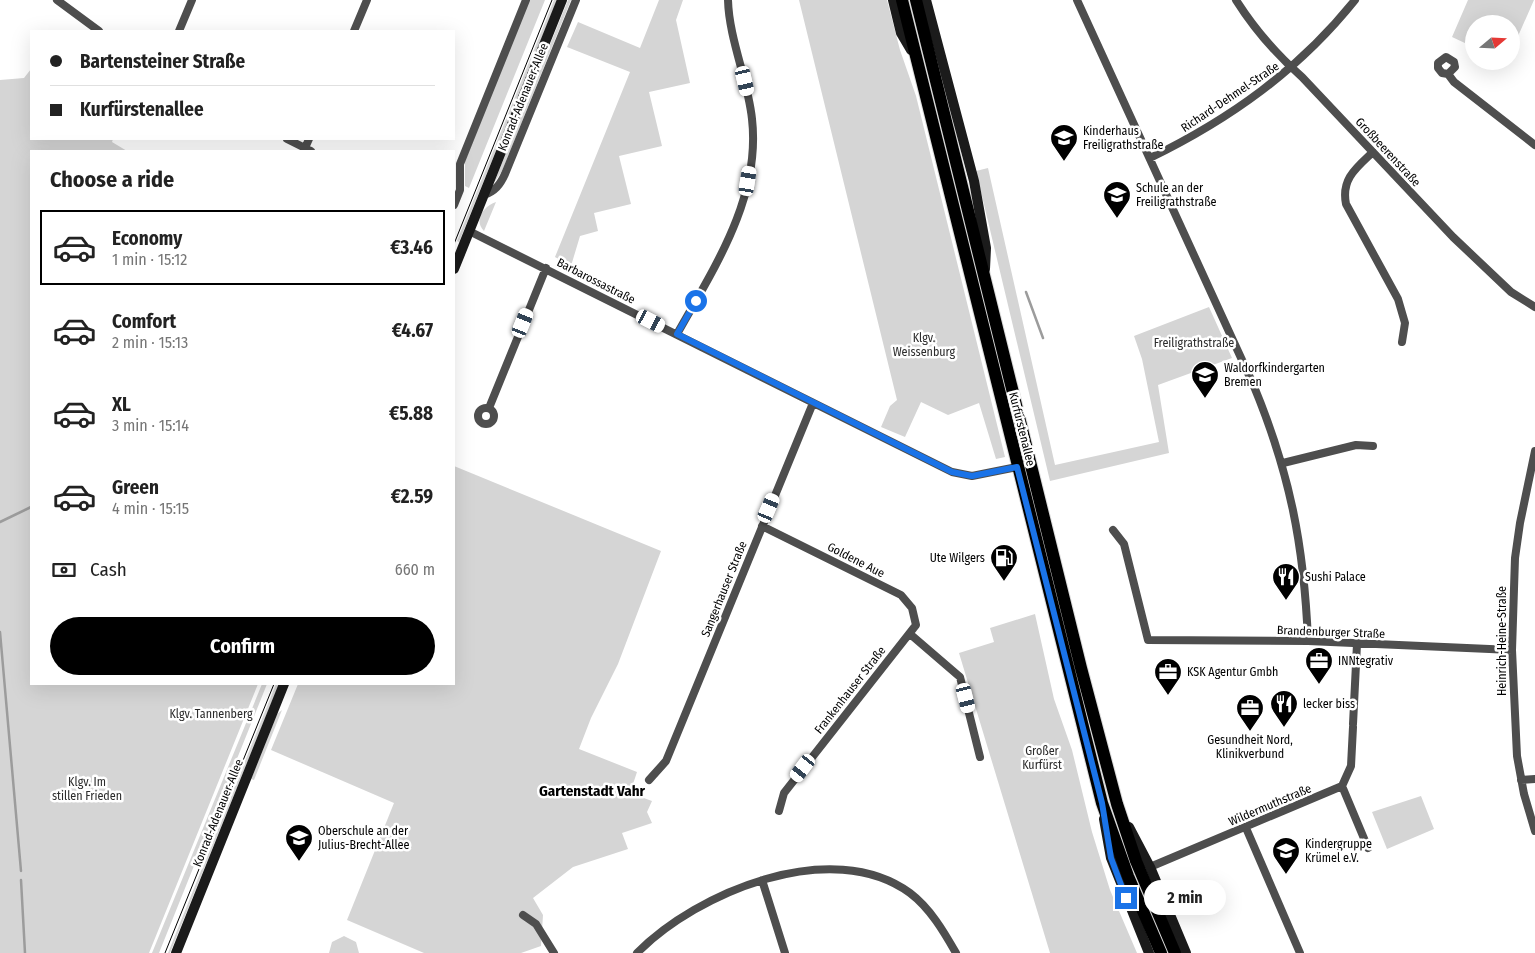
<!DOCTYPE html>
<meta charset="utf-8">
<style>
:root{--surface:#fff;--page:#f2f2f2;--text:#222;--muted:#767676;--line:#e0e0e0;--accent:#000}
body{margin:0;font-family:"Fira Sans Condensed",sans-serif;background:var(--page);color:var(--text);height:100vh;display:flex;flex-direction:column;font-size:19px;white-space:nowrap}
*{box-sizing:border-box;margin:0}
p{font-size:16px;color:var(--muted)}
.icon{flex:none;width:28px;height:28px;fill:none;stroke:currentColor;stroke-width:2;stroke-linecap:round;stroke-linejoin:round}
.map{position:relative;flex:1;overflow:hidden}
.details{position:absolute;left:30px;top:150px;width:425px;height:535px;display:flex;flex-direction:column;background:var(--surface);border-radius:0px;box-shadow:0 5px 20px #0002}
.details>*{flex:none}
.top-card{position:absolute;left:30px;top:30px;width:425px;height:110px;border-radius:0px;box-shadow:0 5px 20px #0002;display:grid;align-content:center;height:110px;padding:0 20px;background:var(--surface)}
.needle{width:32px;rotate:71deg}
.fabs{position:absolute;left:1465px;top:15px;display:grid;gap:10px}
.fabs a{display:grid;place-items:center;width:55px;height:55px;border-radius:50%;background:var(--surface);box-shadow:0 5px 20px #0002;font-size:25px}
.end{position:absolute;width:22px;height:22px;margin:-11px;border:6px solid #1a73e8;background:#fff;box-shadow:0 0 0 2px #fff}
.from{border-radius:50%}
.bubble{position:absolute;height:35px;border-radius:18px;background:var(--surface);box-shadow:0 5px 20px #0002;font-size:16px;font-weight:700;line-height:35px;text-align:center}
.car{position:absolute;width:15px;height:30px;margin:-15px -8px;border-radius:6px;box-shadow:0 0 4px 1px #0007;background:linear-gradient(#fff 24%,#345 0 40%,#fff 0 76%,#345 0 86%,#fff 0)}
.top-card b{display:flex;align-items:center;gap:18px;height:48px;font-size:19px}
.top-card b+b{border-top:1px solid var(--line)}
.top-card i{width:12px;height:12px;background:var(--text)}
ul{padding:0;list-style:none}
li{display:flex;align-items:center;gap:15px;height:75px;margin:0 10px 8px;padding:0 10px;border:2px solid transparent;border-radius:0px}
li div{flex:1}
li b{display:block;font-size:19px}
li em{font-style:normal;font-weight:700}
li.selected{border-color:var(--accent)}
li>.icon{width:45px;height:45px;stroke-width:1.5}
h2{padding:0 20px;font-size:22px;line-height:60px}
.pay{display:flex;align-items:center;gap:12px;height:55px;padding:0 20px;font-size:19px}
.pay p{margin-inline-start:auto}
.button{display:flex;gap:10px;margin-top:auto;padding:10px 20px}
.button a{flex:1;height:58px;border-radius:30px;background:var(--accent);color:#fff;font-size:20px;font-weight:700;line-height:58px;text-align:center}
.map>svg:first-child{display:block}
</style>
<div class="map">
<svg width="1535" height="953" viewBox="0 0 1535 953">
<rect width="100%" height="100%" fill="#fff"/>
<path fill="#d5d5d5" d="M529 0H545L469 188 465 186V161Z
M554 0H557L459 242 457 241Z
M568 0H571L502 171 494 183Z
M659 0H683L676 20 690 83 649 92 662 146 619 156 631 204 594 213 598 231 580 236 571 266 555 257 630 72 567 47 578 22 640 48Z
M799 0H887L900 50 916 96 1005 457 996 459 979 403 948 415 921 402 905 437 881 427 890 406 897 400Z
M1468 0H1534L1515 43 1511 42V24H1474L1467 44 1452 37Z
M31 69V139H113L112 142 127 151H31V684H258L149 953H0V80L24 78Z
M988 168 1055 465 1159 442 1142 359 1134 336 1209 307 1232 358 1158 385 1169 453 1050 481 976 171Z
M496 202 484 231C473 220 484 206 496 202Z
M454 466 661 551 618 664 591 718 579 749 637 772 630 793 652 801 647 812 652 823 622 833 628 849 573 867 533 898 543 915 541 946 521 953H424L347 920 394 803 271 750 298 684H454Z
M1035 614 1054 699 1072 750 1092 832 1110 890 1137 953H1050L959 653 994 642 990 628Z
M262 684H267L159 953H152Z
M276 684H279L170 953H168Z
M282 710 254 780 251 779 277 714Z
M1421 796 1434 829 1387 849 1372 812Z
M344 936 356 942 359 953H329L332 942Z"/>
<g fill="none" stroke-linecap="round" stroke-linejoin="round">
<path stroke="#9c9c9c" stroke-width="2.5" d="M1026 292 1043 338
M0 522 31 507
M0 632 21 871
M21 880 25 953"/>
<defs>
<path id="primary" d="M902 0 1102 803 1128 876 1161 953
M916 0 1081 668 1117 804 1136 861 1175 953"/>
</defs>
<use href="#primary" stroke="#dbdbdb" stroke-width="14"/>
<path stroke="#4e4e4e" stroke-width="8" d="M57 0 99 31
M1077 0 1253 384C1290 473 1304 545 1308 641
M1236 0C1255 30 1276 54 1302 77L1453 237 1511 292 1535 307
M179 31 192 0
M354 31 367 0
M1448 74 1455 67 1454 62 1446 57 1438 63V68L1442 73 1448 74 1454 82 1535 145
M287 139 311 151
M305 148 309 139
M1373 152C1356 168 1341 179 1346 204L1398 299 1405 323 1402 342
M1150 158C1230 119 1299 70 1355 0
M484 195C495 191 500 185 505 174L576 0
M454 205 460 190V164L526 0
M469 231 952 472 972 476 1017 467
M677 334C714 268 761 198 752 119 748 80 729 39 728 0
M478 416a8 8 0 1 1 16 0a8 8 0 1 1-16 0Z
M489 408 546 268
M1535 451 1520 523 1515 558 1512 650 1517 756 1524 794 1535 831
M1283 463 1356 445 1373 446
M762 526 901 595 912 608 916 625 784 793 779 811
M1113 530 1124 544 1148 640 1308 641 1512 650
M910 634 960 677 980 757
M1353 724 1357 644
M649 780 666 761 813 403
M1521 780 1535 779
M1342 786 1368 848
M1246 828 1300 953
M1150 867 1342 786 1351 766 1353 727
M762 880 785 953
M523 915 536 924 554 953
M637 953C697 892 832 836 910 893 930 908 944 932 956 953"/>
<path stroke="#1b1b1b" stroke-width="10" d="M893 0 901 33 911 50
M926 0 974 181 986 248 985 269
M454 269 562 0
M1104 819 1111 858 1149 953
M1129 827 1150 867 1186 953
M176 953 284 684"/>
<use href="#primary" stroke="#000" stroke-width="12"/>
<path stroke="#000" stroke-width="1" d="M454 244 552 0
M165 953 274 684"/>
</g>
<g fill="none" stroke-linecap="round" stroke-linejoin="round">
<path stroke="#1a73e8" stroke-width="6" d="M696 301 677 334 952 472 972 476 1017 467 1102 803 1111 858 1126 898"/>
</g>
<defs>
<symbol id="school-pin" viewBox="-11 -11 22 30"><path d="M0 17L-7.5 6A9.5 9.5 0 1 1 7.5 6Z" fill="#000" stroke="#fff"/><path d="M0-5L7-2L0 1L-7-2ZM-4 1L0 2.5L4 1V4Q0 6-4 4Z" fill="#fff"/></symbol>
<symbol id="fuel-pin" viewBox="-11 -11 22 30"><path d="M0 17L-7.5 6A9.5 9.5 0 1 1 7.5 6Z" fill="#000" stroke="#fff"/><path d="M-5.5-6h7V0h2V4h1.3V-2.5L3-4.5l.8-.8L6-3V5H2.5V1h-1V6h-7ZM-4.2-4.7v3.2H.2V-4.7Z" fill="#fff"/></symbol>
<symbol id="restaurant-pin" viewBox="-11 -11 22 30"><path d="M0 17L-7.5 6A9.5 9.5 0 1 1 7.5 6Z" fill="#000" stroke="#fff"/><path d="M-5-6h1v4h1v-4h1v4h1v-4h1v5L-1.5 .5V6h-2V.5L-5-1ZM5-6V6H3V1.5H1.5Q1.5-4 5-6Z" fill="#fff"/></symbol>
<symbol id="office-pin" viewBox="-11 -11 22 30"><path d="M0 17L-7.5 6A9.5 9.5 0 1 1 7.5 6Z" fill="#000" stroke="#fff"/><path d="M-6-3h4V-5.5h4V-3h4V5H-6ZM-1-4.5V-3h2v-1.5ZM-6 0V1H6V0Z" fill="#fff"/></symbol>
</defs>
<g fill-rule="evenodd">
<use href="#school-pin" x="1048" y="122" width="32" height="43"/>
<use href="#school-pin" x="1101" y="179" width="32" height="43"/>
<use href="#school-pin" x="1189" y="359" width="32" height="43"/>
<use href="#fuel-pin" x="988" y="542" width="32" height="43"/>
<use href="#restaurant-pin" x="1270" y="561" width="32" height="43"/>
<use href="#office-pin" x="1303" y="645" width="32" height="43"/>
<use href="#office-pin" x="1152" y="656" width="32" height="43"/>
<use href="#restaurant-pin" x="1268" y="688" width="32" height="43"/>
<use href="#office-pin" x="1234" y="692" width="32" height="43"/>
<use href="#school-pin" x="283" y="822" width="32" height="43"/>
<use href="#school-pin" x="1270" y="835" width="32" height="43"/>
</g>
<g text-anchor="middle" stroke-width="5" stroke-linejoin="round" paint-order="stroke">
<g font-size="12" fill="#000" stroke="#fff">
<text transform="translate(523 97) rotate(-68)" y="4">Konrad-Adenauer-Allee</text>
<text transform="translate(1230 97) rotate(-34)" y="4">Richard-Dehmel-Straße</text>
<text transform="translate(1388 152) rotate(47)" y="4">Großbeerenstraße</text>
<text transform="translate(596 281) rotate(27)" y="4">Barbarossastraße</text>
<text transform="translate(1022 429) rotate(76)" y="4">Kurfürstenallee</text>
<text transform="translate(856 560) rotate(27)" y="4">Goldene Aue</text>
<text transform="translate(724 589) rotate(-68)" y="4">Sangerhauser Straße</text>
<text transform="translate(1331 632) rotate(2)" y="4">Brandenburger Straße</text>
<text transform="translate(1502 641) rotate(-90)" y="4">Heinrich-Heine-Straße</text>
<text transform="translate(850 690) rotate(-52)" y="4">Frankenhauser Straße</text>
<text transform="translate(1270 805) rotate(-23)" y="4">Wildermuthstraße</text>
<text transform="translate(218 813) rotate(-68)" y="4">Konrad-Adenauer-Allee</text>
</g>
<g font-size="12" fill="#000" stroke="#fff" text-anchor="start">
<text x="1083" y="135">Kinderhaus<tspan x="1083" dy="14">Freiligrathstraße</tspan></text>
<text x="1136" y="192">Schule an der<tspan x="1136" dy="14">Freiligrathstraße</tspan></text>
<text x="1224" y="372">Waldorfkindergarten<tspan x="1224" dy="14">Bremen</tspan></text>
<text x="985" y="562" text-anchor="end">Ute Wilgers</text>
<text x="1305" y="581">Sushi Palace</text>
<text x="1338" y="665">INNtegrativ</text>
<text x="1187" y="676">KSK Agentur Gmbh</text>
<text x="1303" y="708">lecker biss</text>
<text x="1250" y="744" text-anchor="middle">Gesundheit Nord,<tspan x="1250" dy="14">Klinikverbund</tspan></text>
<text x="318" y="835">Oberschule an der<tspan x="318" dy="14">Julius-Brecht-Allee</tspan></text>
<text x="1305" y="848">Kindergruppe<tspan x="1305" dy="14">Krümel e.V.</tspan></text>
</g>
<g font-size="12" fill="#2c2c2c" stroke="#fff">
<text x="924" y="342">Klgv.<tspan x="924" dy="14">Weissenburg</tspan></text>
<text x="1194" y="347">Freiligrathstraße</text>
<text x="211" y="718">Klgv. Tannenberg</text>
<text x="1042" y="755">Großer<tspan x="1042" dy="14">Kurfürst</tspan></text>
<text x="87" y="786">Klgv. Im<tspan x="87" dy="14">stillen Frieden</tspan></text>
</g>
<g font-size="15" font-weight="bold" fill="#000" stroke="#fff">
<text x="592" y="796">Gartenstadt Vahr</text>
</g>
</g>
</svg>
<div class="fabs">
<a><svg class="needle" viewBox="-14 -14 28 28"><path d="M0-13l5 13h-10z" fill="#e53935"/><path d="M0 13l5-13h-10z" fill="#767676"/></svg></a>
</div>
<i class="end from" style="left:696px;top:301px"></i>
<i class="end" style="left:1126px;top:898px"></i>
<div class="bubble" style="left:1144px;top:880px;width:82px">2 min</div>
<i class="car" style="left:745px;top:81px;rotate:167deg"></i>
<i class="car" style="left:748px;top:181px;rotate:9deg"></i>
<i class="car" style="left:651px;top:321px;rotate:117deg"></i>
<i class="car" style="left:523px;top:323px;rotate:22deg"></i>
<i class="car" style="left:769px;top:508px;rotate:23deg"></i>
<i class="car" style="left:966px;top:698px;rotate:166deg"></i>
<i class="car" style="left:803px;top:768px;rotate:217deg"></i>
<div class="top-card">
<b><i class="from"></i>Bartensteiner Straße</b>
<b><i></i>Kurfürstenallee</b>
</div>
<section class="details">
<h2>Choose a ride</h2>
<ul>
<li class="selected"><svg class="icon" aria-label="car" viewBox="0 0 24 24"><path d="M5 17H2v-5l4-1 3-4h7l3 4 3 1v5h-3M9 17h6M6 11h13"/><circle cx="7" cy="17" r="2"/><circle cx="17" cy="17" r="2"/></svg><div><b>Economy</b><p>1 min · 15:12</p></div><em>€3.46</em></li>
<li><svg class="icon" aria-label="car" viewBox="0 0 24 24"><path d="M5 17H2v-5l4-1 3-4h7l3 4 3 1v5h-3M9 17h6M6 11h13"/><circle cx="7" cy="17" r="2"/><circle cx="17" cy="17" r="2"/></svg><div><b>Comfort</b><p>2 min · 15:13</p></div><em>€4.67</em></li>
<li><svg class="icon" aria-label="car" viewBox="0 0 24 24"><path d="M5 17H2v-5l4-1 3-4h7l3 4 3 1v5h-3M9 17h6M6 11h13"/><circle cx="7" cy="17" r="2"/><circle cx="17" cy="17" r="2"/></svg><div><b>XL</b><p>3 min · 15:14</p></div><em>€5.88</em></li>
<li><svg class="icon" aria-label="car" viewBox="0 0 24 24"><path d="M5 17H2v-5l4-1 3-4h7l3 4 3 1v5h-3M9 17h6M6 11h13"/><circle cx="7" cy="17" r="2"/><circle cx="17" cy="17" r="2"/></svg><div><b>Green</b><p>4 min · 15:15</p></div><em>€2.59</em></li>
</ul>
<div class="pay"><svg class="icon" aria-label="cash" viewBox="0 0 24 24"><path d="M3 7h18v10H3z"/><circle cx="12" cy="12" r="2"/></svg>Cash<p>660 m</p></div>
<div class="button"><a>Confirm</a></div>
</section>
</div>
